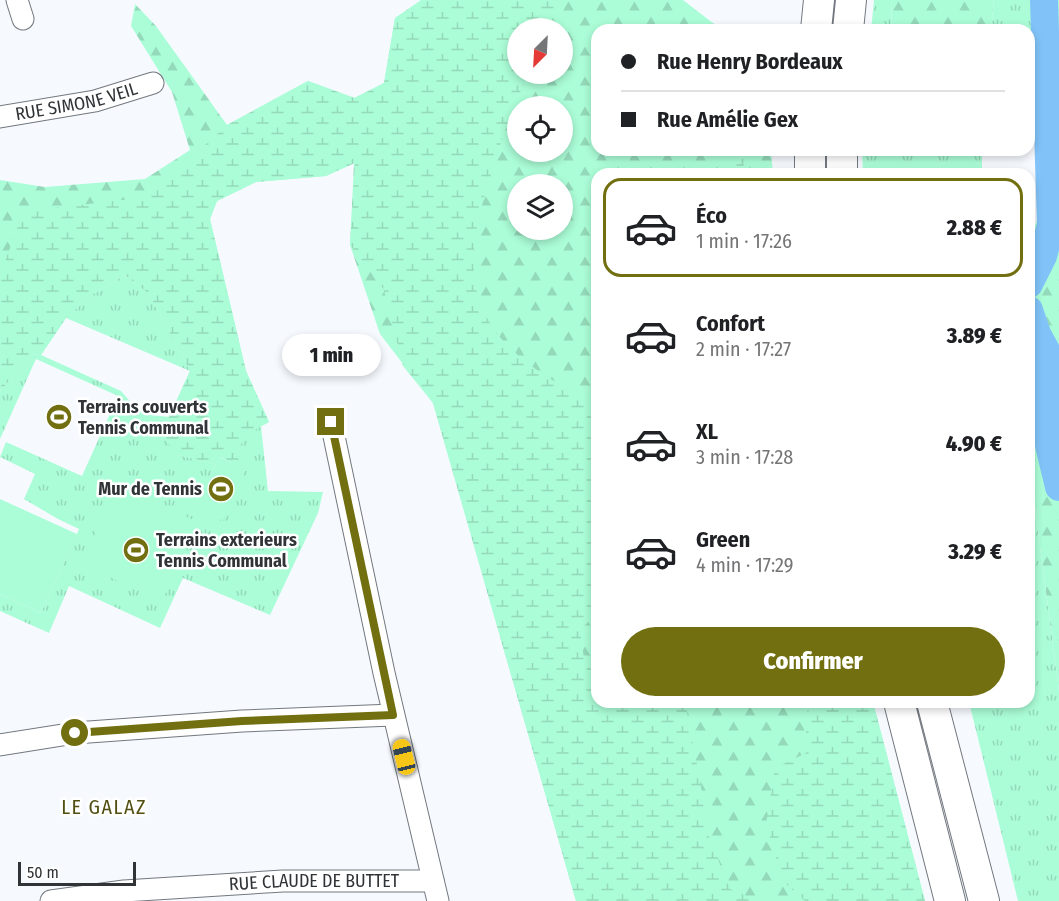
<!DOCTYPE html>
<html lang="fr">
<meta charset="utf-8">
<style>
:root{--surface:#fff;--page:#f2f2f2;--text:#202124;--muted:#757577;--line:#e0e0e0;--accent:#726f10}
body{margin:0;font-family:"Fira Sans Condensed",sans-serif;background:var(--page);color:var(--text);height:100vh;display:flex;flex-direction:column;font-size:22px;white-space:nowrap}
*{box-sizing:border-box;margin:0}
p{font-size:20px;color:var(--muted)}
.icon{flex:none;width:33px;height:33px;fill:none;stroke:currentColor;stroke-width:2;stroke-linecap:round;stroke-linejoin:round}
.map{position:relative;flex:1;overflow:hidden}
.details{position:absolute;left:591px;top:168px;width:444px;height:540px;display:flex;flex-direction:column;background:var(--surface);border-radius:18px;box-shadow:0 3px 9px #0003}
.details>*{flex:none}
.top-card{position:absolute;left:591px;top:24px;width:444px;height:132px;border-radius:18px;box-shadow:0 3px 9px #0003;display:grid;align-content:center;height:132px;padding:0 30px;background:var(--surface)}
.needle{width:39px;rotate:204deg}
.tools{position:absolute;left:507px;top:18px;display:grid;gap:12px}
.tools a{display:grid;place-items:center;width:66px;height:66px;border-radius:50%;background:var(--surface);box-shadow:0 3px 9px #0003;font-size:30px}
.scale{position:absolute;left:18px;bottom:15px;width:118px;box-sizing:border-box;padding-left:6px;border:3px solid #313437;border-top:0;font-size:16px;line-height:21px;white-space:nowrap;color:#313437;-webkit-text-stroke:4px #fff;paint-order:stroke}
.end{position:absolute;width:27px;height:27px;margin:-14px;border:8px solid #726f10;background:#fff;box-shadow:0 0 0 3px #fff}
.from{border-radius:50%}
.bubble{position:absolute;height:42px;border-radius:21px;background:var(--surface);box-shadow:0 3px 9px #0003;font-size:20px;font-weight:800;line-height:42px;text-align:center}
.car{position:absolute;width:18px;height:36px;margin:-18px -9px;border-radius:8px;box-shadow:0 0 4px 2px #0007;background:linear-gradient(#f5c518 24%,#345 0 40%,#f5c518 0 76%,#345 0 86%,#f5c518 0)}
.top-card b{display:flex;align-items:center;gap:21px;height:57px;font-size:22px}
.top-card b+b{border-top:2px solid var(--line)}
.top-card i{width:15px;height:15px;background:var(--text)}
ul{padding:10px 0 0;list-style:none}
li{display:flex;align-items:center;gap:18px;height:99px;margin:0 12px 9px;padding:0 18px;border:3px solid transparent;border-radius:18px}
li div{flex:1}
li b{display:block;font-size:22px}
li em{font-style:normal;font-weight:800}
li.on{border-color:var(--accent)}
li>.icon{width:54px;height:54px;stroke-width:1.5}
.button{display:flex;gap:12px;margin-top:auto;padding:12px 30px}
.button a{flex:1;height:69px;border-radius:36px;background:var(--accent);color:#fff;font-size:24px;font-weight:800;line-height:69px;text-align:center}
.map>svg:first-child{display:block}
</style>
<div class="map">
<svg width="1059" height="901" viewBox="0 0 1059 901">
<defs>
<pattern id="grass-tufts" width="24" height="20" patternUnits="userSpaceOnUse" patternTransform="scale(1.5)"><rect width="24" height="20" fill="#abfdd7"/><path d="M3 7l-1-3M5 7V3M7 7l1-3M15 17l-1-3M17 17v-4M19 17l1-3" fill="none" stroke="#94d9b9"/></pattern>
<pattern id="forest-firs" width="22" height="20" patternUnits="userSpaceOnUse" patternTransform="scale(1.5)"><rect width="22" height="20" fill="#abfdd7"/><path d="M5 1l3.5 6h-7zM16 11l3.5 6h-7z" fill="#94d9b9"/></pattern>
<pattern id="wetland-marsh" width="20" height="14" patternUnits="userSpaceOnUse" patternTransform="scale(1.5)"><rect width="20" height="14" fill="#abfdd7"/><path d="M1 5h8M5 5V1M11 12h8M15 12V8" fill="none" stroke="#94d9b9"/></pattern>
</defs>
<rect width="100%" height="100%" fill="#f6faff"/>
<path fill="url(#grass-tufts)" d="M874 0H891L892 30H871Z
M994 0H1032L1036 98 1029 97V30H991Z
M862 150H982V174H863Z
M125 275 149 294 190 371 66 318 90 296Z
M33 354 41 355 121 391 135 407 151 415 169 417 178 455 216 464 197 510 236 456 240 444 247 434 261 426 268 491 323 492 318 513 270 615 183 578 160 628 69 586 49 633 0 611V594L41 613 79 529 58 519 24 499 35 474 0 457 6 442 82 476 118 396 36 359 0 439V391Z
M1029 462 1059 691V901H1018L969 702H1029Z"/>
<path fill="url(#forest-firs)" fill-rule="evenodd" d="M421 0H683L722 30H597V150H771L773 174H597V702H873L925 901H576L433 403 380 334 350 245 354 163 326 176 256 182 217 201 210 219 246 371 269 422C251 432 243 435 236 456L246 469 220 457 216 464 178 455 155 427 169 417 190 371 149 294 125 275 90 296 66 318 41 355 33 354 0 391V180L45 187 145 179 190 150 172 92 131 26 135 4 156 26 227 125 308 81 354 98 384 83 395 18ZM518 28H562V74H518ZM518 106H562V152H518ZM518 184H562V230H518Z
M891 0H994L991 30H892Z
M1032 0H1059V691L1029 462V242L1040 212Z"/>
<path fill="url(#wetland-marsh)" d="M423 0H561L548 28H518V74H528C514 105 503 135 493 168 478 216 461 270 487 318 509 359 557 384 597 404V613L580 630 584 659 597 663V702H685L701 786 707 832 730 889 758 901H576L433 403 403 366 384 290 350 245 355 163 326 176 256 182 217 201 210 219 246 371 269 422C251 432 243 435 236 456L246 469 220 457 216 464 178 455 155 427 169 417 190 371 149 294 125 275 90 296 66 318 41 355 33 354 0 391V275L18 226 28 211 148 197 227 125 308 81 355 98 384 83 395 18Z
M721 150H748L744 160 743 174H719Z
M810 702H873L925 901H805L783 881 766 824 775 768 806 753V715Z"/>
<path fill="#abfdd7" d="M219 457 246 469 223 521 196 510Z
M117 486 198 522 162 601 81 564Z
M0 499 77 534 41 613 0 594Z"/>
<g fill="none" stroke-linecap="round" stroke-linejoin="round">
<path stroke="#81c3f8" stroke-width="28" d="M1029 284 1043 256 1051 225 1044 0
M1029 310 1037 334 1049 356V445L1059 487"/>
<defs>
<g id="minor">
<path d="M17 0 23 19"/>
<path id="s1" d="M0 117 95 101 153 83"/>
<path d="M331 422 384 673 438 901"/>
<path d="M0 745 75 733 242 721 393 715"/>
<path id="s2" d="M51 901 124 891 283 881H433"/>
</g>
<path id="highway" d="M816 30 819 0
M848 30 851 0
M842 150V174
M810 174V150
M899 702 950 901
M932 702 984 901"/>
</defs>
<use href="#minor" stroke="#72787f" stroke-width="23"/>
<use href="#highway" stroke="#72787f" stroke-width="32"/>
<use href="#minor" stroke="#fff" stroke-width="21"/>
<use href="#highway" stroke="#fff" stroke-width="30"/>
</g>
<g fill="none" stroke-linecap="round" stroke-linejoin="round">
<path stroke="#726f10" stroke-width="8" d="M75 733 242 721 393 715 331 422"/>
</g>
<defs>
<symbol id="stadium-disc" viewBox="-11 -11 22 22"><circle r="9.5" fill="#726f10" stroke="#fff"/><path d="M0-5a6.5 5 0 1 0 0 10a6.5 5 0 1 0 0-10ZM-3.5-1.8h7v3.6h-7Z" fill="#fff"/></symbol>
</defs>
<g fill-rule="evenodd">
<use href="#stadium-disc" x="44" y="402" width="30" height="30"/>
<use href="#stadium-disc" x="206" y="474" width="30" height="30"/>
<use href="#stadium-disc" x="121" y="535" width="30" height="30"/>
</g>
<g text-anchor="middle" stroke-width="5" stroke-linejoin="round" paint-order="stroke">
<g font-size="18" fill="#313437" stroke="#fff">
<text dy="6" stroke="none"><textPath href="#s1" startOffset="78">RUE SIMONE VEIL</textPath></text>
<text dy="6" stroke="none"><textPath href="#s2" startOffset="264">RUE CLAUDE DE BUTTET</textPath></text>
</g>
<g font-size="18" font-weight="bold" fill="#313437" stroke="#fff" text-anchor="start">
<text x="78" y="413">Terrains couverts<tspan x="78" dy="21">Tennis Communal</tspan></text>
<text x="202" y="495" text-anchor="end">Mur de Tennis</text>
<text x="156" y="546">Terrains exterieurs<tspan x="156" dy="21">Tennis Communal</tspan></text>
</g>
<g font-size="20" letter-spacing="1.5" fill="#514f11" stroke="#fff">
<text x="104" y="814">LE GALAZ</text>
</g>
</g>
</svg>
<div class="tools">
<a><svg class="needle" viewBox="-14 -14 28 28"><path d="M0-13l5 13h-10z" fill="#e53935"/><path d="M0 13l5-13h-10z" fill="#757577"/></svg></a>
<a><svg class="icon" aria-label="locate" viewBox="0 0 24 24"><circle cx="12" cy="12" r="6"/><path d="M12 2v4M12 18v4M2 12h4M18 12h4"/></svg></a>
<a><svg class="icon" aria-label="layers" viewBox="0 0 24 24"><path d="M12 4l9 5-9 5-9-5zM3 14l9 5 9-5"/></svg></a>
</div>
<div class="scale">50 m</div>
<i class="end from" style="left:75px;top:733px"></i>
<i class="end" style="left:331px;top:422px"></i>
<div class="bubble" style="left:282px;top:334px;width:99px">1 min</div>
<i class="car" style="left:404px;top:757px;rotate:346deg"></i>
<div class="top-card">
<b><i class="from"></i>Rue Henry Bordeaux</b>
<b><i></i>Rue Amélie Gex</b>
</div>
<section class="details">
<ul>
<li class="on"><svg class="icon" aria-label="car" viewBox="0 0 24 24"><path d="M5 17H2v-5l4-1 3-4h7l3 4 3 1v5h-3M9 17h6M6 11h13"/><circle cx="7" cy="17" r="2"/><circle cx="17" cy="17" r="2"/></svg><div><b>Éco</b><p>1 min · 17:26</p></div><em>2.88 €</em></li>
<li><svg class="icon" aria-label="car" viewBox="0 0 24 24"><path d="M5 17H2v-5l4-1 3-4h7l3 4 3 1v5h-3M9 17h6M6 11h13"/><circle cx="7" cy="17" r="2"/><circle cx="17" cy="17" r="2"/></svg><div><b>Confort</b><p>2 min · 17:27</p></div><em>3.89 €</em></li>
<li><svg class="icon" aria-label="car" viewBox="0 0 24 24"><path d="M5 17H2v-5l4-1 3-4h7l3 4 3 1v5h-3M9 17h6M6 11h13"/><circle cx="7" cy="17" r="2"/><circle cx="17" cy="17" r="2"/></svg><div><b>XL</b><p>3 min · 17:28</p></div><em>4.90 €</em></li>
<li><svg class="icon" aria-label="car" viewBox="0 0 24 24"><path d="M5 17H2v-5l4-1 3-4h7l3 4 3 1v5h-3M9 17h6M6 11h13"/><circle cx="7" cy="17" r="2"/><circle cx="17" cy="17" r="2"/></svg><div><b>Green</b><p>4 min · 17:29</p></div><em>3.29 €</em></li>
</ul>
<div class="button"><a>Confirmer</a></div>
</section>
</div>
